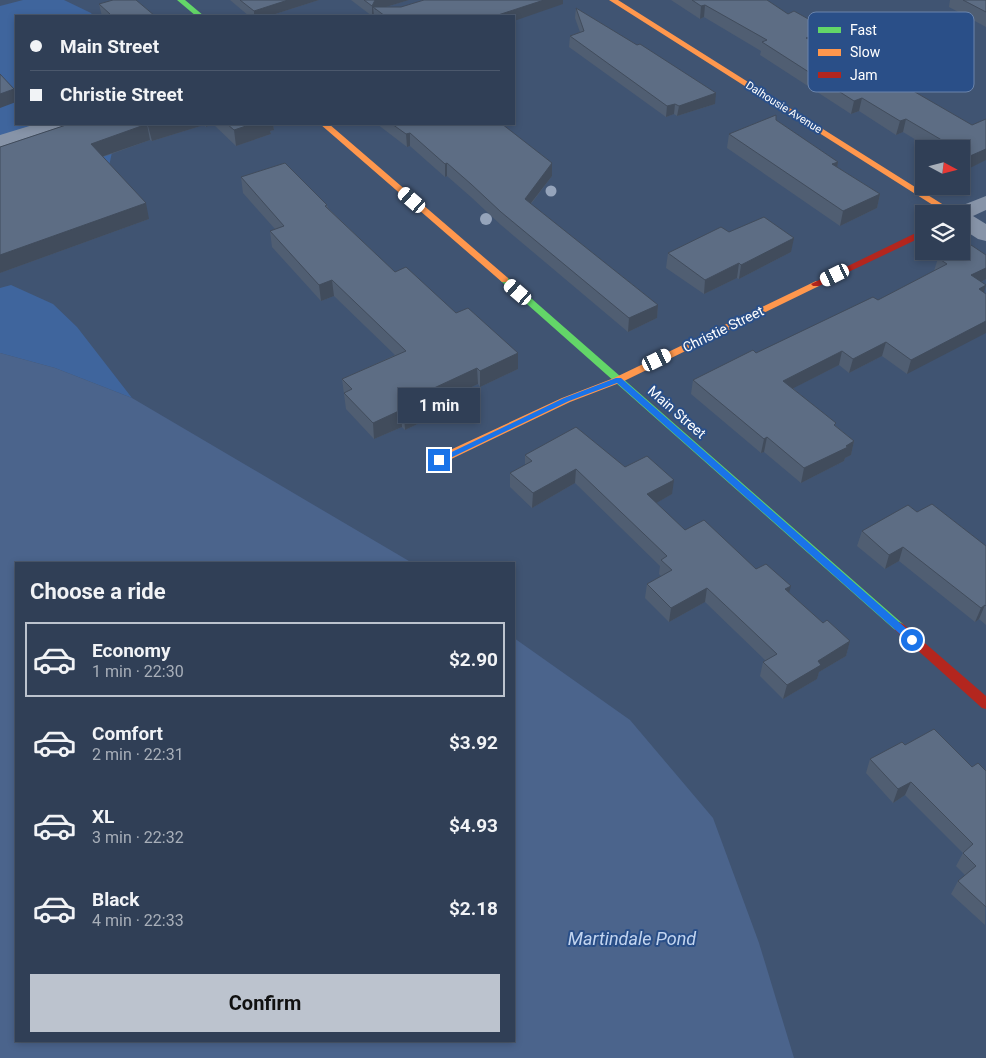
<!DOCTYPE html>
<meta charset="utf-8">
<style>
:root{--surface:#303f56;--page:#3c4a60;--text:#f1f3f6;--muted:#a8afb9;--line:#4b586c;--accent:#bcc3ce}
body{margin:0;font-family:Roboto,sans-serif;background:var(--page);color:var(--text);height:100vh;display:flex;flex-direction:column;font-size:19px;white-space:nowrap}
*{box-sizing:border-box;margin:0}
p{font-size:16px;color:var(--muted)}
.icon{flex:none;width:28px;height:28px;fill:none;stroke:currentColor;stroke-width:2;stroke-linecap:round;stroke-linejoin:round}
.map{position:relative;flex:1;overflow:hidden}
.details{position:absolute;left:15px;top:562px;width:500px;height:480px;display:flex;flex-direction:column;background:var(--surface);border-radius:0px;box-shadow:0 2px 8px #0003,0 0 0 1px var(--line)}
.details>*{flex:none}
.top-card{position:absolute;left:15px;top:15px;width:500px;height:110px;border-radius:0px;box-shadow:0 2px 8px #0003,0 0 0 1px var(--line);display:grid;align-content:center;height:110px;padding:0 15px;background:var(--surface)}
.needle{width:32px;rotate:97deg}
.fabs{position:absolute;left:915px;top:140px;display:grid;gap:10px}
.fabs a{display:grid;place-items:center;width:55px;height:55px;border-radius:0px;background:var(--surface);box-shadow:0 2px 8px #0003,0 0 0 1px var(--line);font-size:25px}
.end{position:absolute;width:22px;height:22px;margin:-11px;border:6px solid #1a73e8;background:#fff;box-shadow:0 0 0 2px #fff}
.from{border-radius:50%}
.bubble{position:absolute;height:35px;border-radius:0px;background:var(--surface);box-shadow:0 2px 8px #0003,0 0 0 1px var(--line);font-size:16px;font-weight:700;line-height:35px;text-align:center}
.car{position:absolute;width:15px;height:30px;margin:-15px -8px;border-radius:6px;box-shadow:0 0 4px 1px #0007;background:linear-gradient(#fff 24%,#345 0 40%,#fff 0 76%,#345 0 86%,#fff 0)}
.top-card b{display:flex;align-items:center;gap:18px;height:48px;font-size:19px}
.top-card b+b{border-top:1px solid var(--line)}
.top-card i{width:12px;height:12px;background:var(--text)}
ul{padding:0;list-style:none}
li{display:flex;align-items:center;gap:15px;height:75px;margin:0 10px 8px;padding:0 5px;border:2px solid transparent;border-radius:0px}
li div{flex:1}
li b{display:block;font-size:19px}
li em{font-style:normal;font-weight:700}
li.on{border-color:var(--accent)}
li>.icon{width:45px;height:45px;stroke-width:1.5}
h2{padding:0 15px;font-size:22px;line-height:60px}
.primary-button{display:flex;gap:10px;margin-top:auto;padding:10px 15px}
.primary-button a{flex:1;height:58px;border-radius:0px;background:var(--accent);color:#111;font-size:20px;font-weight:700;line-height:58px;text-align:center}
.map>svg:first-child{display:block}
</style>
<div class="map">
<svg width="986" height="1058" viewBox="0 0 986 1058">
<rect width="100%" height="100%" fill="#405472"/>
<path fill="#3f659d" d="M23 0H64L91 13 93 16H16V124H118L105 185 0 174V6Z
M11 285 53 304 77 327 132 398 55 368 0 353V288Z"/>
<path fill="#4b648c" d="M0 353 55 368 132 398 414 564H16V1041H514V638L630 720 713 818 759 943 794 1058H0Z"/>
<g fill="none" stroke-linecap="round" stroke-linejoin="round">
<path fill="#8794a8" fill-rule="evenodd" d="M36 124H65L62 128 0 148V135Z
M986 196V210L973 216 986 224V241L978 239 961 228V214H950L953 209Z"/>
<path fill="#63d668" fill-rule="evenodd" d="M177 0H185L204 16H196Z
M505 277 508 278 903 624 905 627 903 630H895L502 282 500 280Z"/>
<path fill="#ff974d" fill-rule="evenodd" d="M609 0H618L958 214H947Z
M320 124H329L508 278V282H502Z
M816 281 819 282V286L622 382 570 402 443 463H435L434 460 435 457 562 398 614 378Z"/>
<path fill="#b3261e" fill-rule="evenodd" d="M924 229V236L819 286H813L811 284Z
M899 622 903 624 986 696V709L982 708 895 630 893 627 895 624Z"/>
</g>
<g fill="#95a4bb">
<circle cx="551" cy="191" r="5.5"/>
<circle cx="486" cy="219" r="6"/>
</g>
<path fill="#505e72" d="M230 0H319L269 16H249Z
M351 0H409L386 7H401L424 0H563V4L514 16H374V15L372 16Z
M671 0H767L825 43 821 44 864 68 972 125 986 119 966 170 961 167V149H931L903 132 896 135 859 111 851 114 760 55 761 51 704 17 700 19Z
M950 0H986V27L949 7Z
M99 4 155 16H102Z
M576 8 715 104 677 116 674 114 666 117 569 47 570 36 580 32 575 18Z
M776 120 838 162 837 167 880 194 877 208 840 226 727 148 729 134Z
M69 124H211L206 127 204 125 152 141 150 140 103 157 149 219 0 273V147Z
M213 124H273L274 130 270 131 271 134 236 146Z
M377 124H502L552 176 531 204 658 305 657 318 628 332 501 225 471 197 447 176 445 177 410 146 407 147Z
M241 177 327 205 328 208 395 272 518 353V369L480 387 478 384 427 408 428 419 405 430 402 427 374 439 346 409 342 379 395 355 334 296 321 301 272 247 270 231 275 229 243 193Z
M729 232 791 252 739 279 737 278 704 294 666 268 668 253Z
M938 258 986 279 981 282 907 374 882 356 849 373 839 365 793 388 836 426 854 441 851 455 845 458 844 461 801 483 764 452 761 453 691 394 693 380 878 300 934 271Z
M525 455 625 467 672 494 656 503 685 530 756 569 789 593 823 623 850 641 846 656 819 672 817 679 783 699 760 676 763 662 766 661 705 602 669 622 645 598 647 584 661 576 659 574 660 566 575 483 532 508 510 487V473L525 465Z
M917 512 986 546V625L979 619 975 622 899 561 885 569 857 546 862 531Z
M905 745 972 767 986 771 985 925 951 894 958 881 965 875 956 866 963 853 905 795 893 803 866 773 870 759Z"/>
<path fill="#414c5c" d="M288 0H319L269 16H254V11Z
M375 0H409L376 10 373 7 374 15 372 16V6Z
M544 0H563V4L514 21V16H495Z
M705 5 704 17 700 19 701 6Z
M828 30 825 43 804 51 806 38Z
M14 89 16 99V102L0 108V94Z
M716 93 715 104 677 116 679 106Z
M862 98 859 111 851 114 854 101Z
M675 104 674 114 666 117 667 106Z
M906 119 903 132 896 135 900 121Z
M147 124 150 140 95 159 91 144Z
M155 124H204V125L152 141 148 126Z
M206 124H211L206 127Z
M252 124H273L274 130 270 131 271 134 236 146 234 130Z
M410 133V146L407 147 406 134Z
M986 149V160L966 170 970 156Z
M838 162 836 175 832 164Z
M447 163V176L445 177V164Z
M552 163V176L524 212 525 199Z
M880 194 877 208 840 226 843 211Z
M146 203 149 219 0 273V255Z
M794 238 791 252 739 279 741 265Z
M739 263 737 278 704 294 705 280Z
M986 268V279L967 290 971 275Z
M332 280 334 296 321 301 319 285Z
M986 285 982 299 979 289Z
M658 305 657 318 628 332 629 318Z
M986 321V333L907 374 911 360Z
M886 342 882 356 849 373 853 359Z
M842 351 839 365 780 395 783 381Z
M518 353V369L480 387V371Z
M477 368 478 384 427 408 428 419 405 430 404 414 419 395Z
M401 410 402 427 374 439 373 423Z
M767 437 764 452 761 453 764 439Z
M854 441 851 455 845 458 844 461 801 483 804 468Z
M576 469 575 483 532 508 533 493Z
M674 480 672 494 646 509 647 494Z
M903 547 899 561 885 569 889 555Z
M791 586 787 600 785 589Z
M707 588 705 602 669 622 671 608Z
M985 605 979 619 975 622 981 608Z
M850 641 846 656 819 672 817 679 783 699 787 685 818 661Z
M911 782 905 795 893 803 898 789Z"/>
<path fill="#5d6d84" stroke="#414c5c" d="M113 0H136L155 16H104L110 14 99 4Z
M240 0H288L254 11Z
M364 0H375L372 6Z
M424 0H544L495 16H385L373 7H401Z
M692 0H767L788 14 794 11 828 30 806 38 833 49 864 68 870 66 972 125 986 119V149L970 156 961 152V149H957L906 119 900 121 862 98 854 101 762 42 767 40 705 5 701 6Z
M963 0H986V12Z
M576 8 637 45 640 44 716 93 679 106 675 104 667 106 570 36 584 31Z
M0 74 14 89 0 94Z
M776 115V120L838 162 832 164 880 194 843 211 729 134Z
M69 124H155L148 126 147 124 91 144 146 203 0 255V147Z
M227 124H252L234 130Z
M392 124H502L552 163 525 199 658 305 629 318 501 212 471 184 447 163 445 164 410 133 406 134Z
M285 163 327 205 325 206 395 272 406 267 456 313 468 308 518 353 480 371 477 368 419 395 427 403 404 414 401 410 373 423 344 393 352 389 342 379 406 351 332 280 319 285 270 231 284 226 241 177Z
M764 217 794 238 741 265 739 263 705 280 668 253 721 227 729 232Z
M968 243 986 255V268L971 275 986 285 979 289 986 294V321L911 360 886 342 853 359 842 351 783 381 836 423 834 425 854 441 846 446 848 447 804 468 767 437 764 439 693 380 753 350 756 353 873 297 878 300 947 264 938 258 952 251H961V247Z
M576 427 625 467 647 456 674 480 647 494 685 530 704 520 756 569 766 564 791 586 785 589 823 623 827 620 850 641 818 661 821 665 787 685 763 662 777 654 707 588 671 608 647 584 672 570 661 560 667 556 576 469 533 493 510 473 532 461 525 455Z
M932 504 986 546V606L985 605 981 608 903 547 889 555 862 531 908 505 917 512Z
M934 729 972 767 978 763 986 771V907L958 881 976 866 963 853 973 844 911 782 898 789 870 759 902 742 905 745Z"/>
<path fill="#1a73e8" d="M616 378H621L916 637V642H909L617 383 569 401 442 462H436L435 460 564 398Z"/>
<g text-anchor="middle" stroke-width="4" stroke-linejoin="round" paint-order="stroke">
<g font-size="11" fill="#fff" stroke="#2a4f88">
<text transform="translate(784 107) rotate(32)" y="4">Dalhousie Avenue</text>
</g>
<g font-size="14" fill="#fff" stroke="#2a4f88">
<text transform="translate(723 329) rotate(-26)" y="5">Christie Street</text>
<text transform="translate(677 412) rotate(41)" y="5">Main Street</text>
</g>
<g font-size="18" font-style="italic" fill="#c3d5f0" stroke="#2a4f88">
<text x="632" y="945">Martindale Pond</text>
</g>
</g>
<rect x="808" y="12" width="166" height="80" rx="8" fill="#2a4f88" stroke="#6a84ac" stroke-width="1"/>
<rect x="818" y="27" width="23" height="6" fill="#63d668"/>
<rect x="818" y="49" width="23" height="7" fill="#ff974d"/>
<rect x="818" y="72" width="23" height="6" fill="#b3261e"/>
<g font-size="14" fill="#fff">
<text x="850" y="35">Fast</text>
<text x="850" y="57">Slow</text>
<text x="850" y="80">Jam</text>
</g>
</svg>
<div class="fabs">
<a><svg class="needle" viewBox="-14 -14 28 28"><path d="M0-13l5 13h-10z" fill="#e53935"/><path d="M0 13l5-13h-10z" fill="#a8afb9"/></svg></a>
<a><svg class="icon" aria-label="layers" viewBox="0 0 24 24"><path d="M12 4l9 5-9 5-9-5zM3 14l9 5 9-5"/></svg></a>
</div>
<i class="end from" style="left:912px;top:640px"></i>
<i class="end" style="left:439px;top:460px"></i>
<div class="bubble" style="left:398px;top:388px;width:82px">1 min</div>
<i class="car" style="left:412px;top:200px;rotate:311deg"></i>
<i class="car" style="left:835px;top:275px;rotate:244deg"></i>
<i class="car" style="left:518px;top:292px;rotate:311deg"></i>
<i class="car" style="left:657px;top:360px;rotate:64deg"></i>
<div class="top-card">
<b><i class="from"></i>Main Street</b>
<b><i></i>Christie Street</b>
</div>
<section class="details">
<h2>Choose a ride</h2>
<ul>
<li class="on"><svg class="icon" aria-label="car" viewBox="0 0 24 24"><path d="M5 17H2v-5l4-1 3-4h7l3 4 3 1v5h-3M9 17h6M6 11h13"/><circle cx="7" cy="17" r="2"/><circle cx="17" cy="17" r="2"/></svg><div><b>Economy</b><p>1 min · 22:30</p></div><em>$2.90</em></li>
<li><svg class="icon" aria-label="car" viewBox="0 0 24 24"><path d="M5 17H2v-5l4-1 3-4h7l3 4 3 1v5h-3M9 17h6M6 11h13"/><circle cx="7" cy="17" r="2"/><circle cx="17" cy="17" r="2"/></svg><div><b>Comfort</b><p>2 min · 22:31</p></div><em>$3.92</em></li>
<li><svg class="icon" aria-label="car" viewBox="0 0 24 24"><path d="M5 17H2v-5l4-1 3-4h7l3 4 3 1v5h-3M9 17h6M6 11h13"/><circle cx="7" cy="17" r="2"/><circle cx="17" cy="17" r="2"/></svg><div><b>XL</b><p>3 min · 22:32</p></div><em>$4.93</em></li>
<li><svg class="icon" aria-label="car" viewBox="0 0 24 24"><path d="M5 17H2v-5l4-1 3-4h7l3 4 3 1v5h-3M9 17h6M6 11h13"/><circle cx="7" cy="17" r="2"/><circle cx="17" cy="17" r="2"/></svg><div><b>Black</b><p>4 min · 22:33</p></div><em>$2.18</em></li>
</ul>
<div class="primary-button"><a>Confirm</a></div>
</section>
</div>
